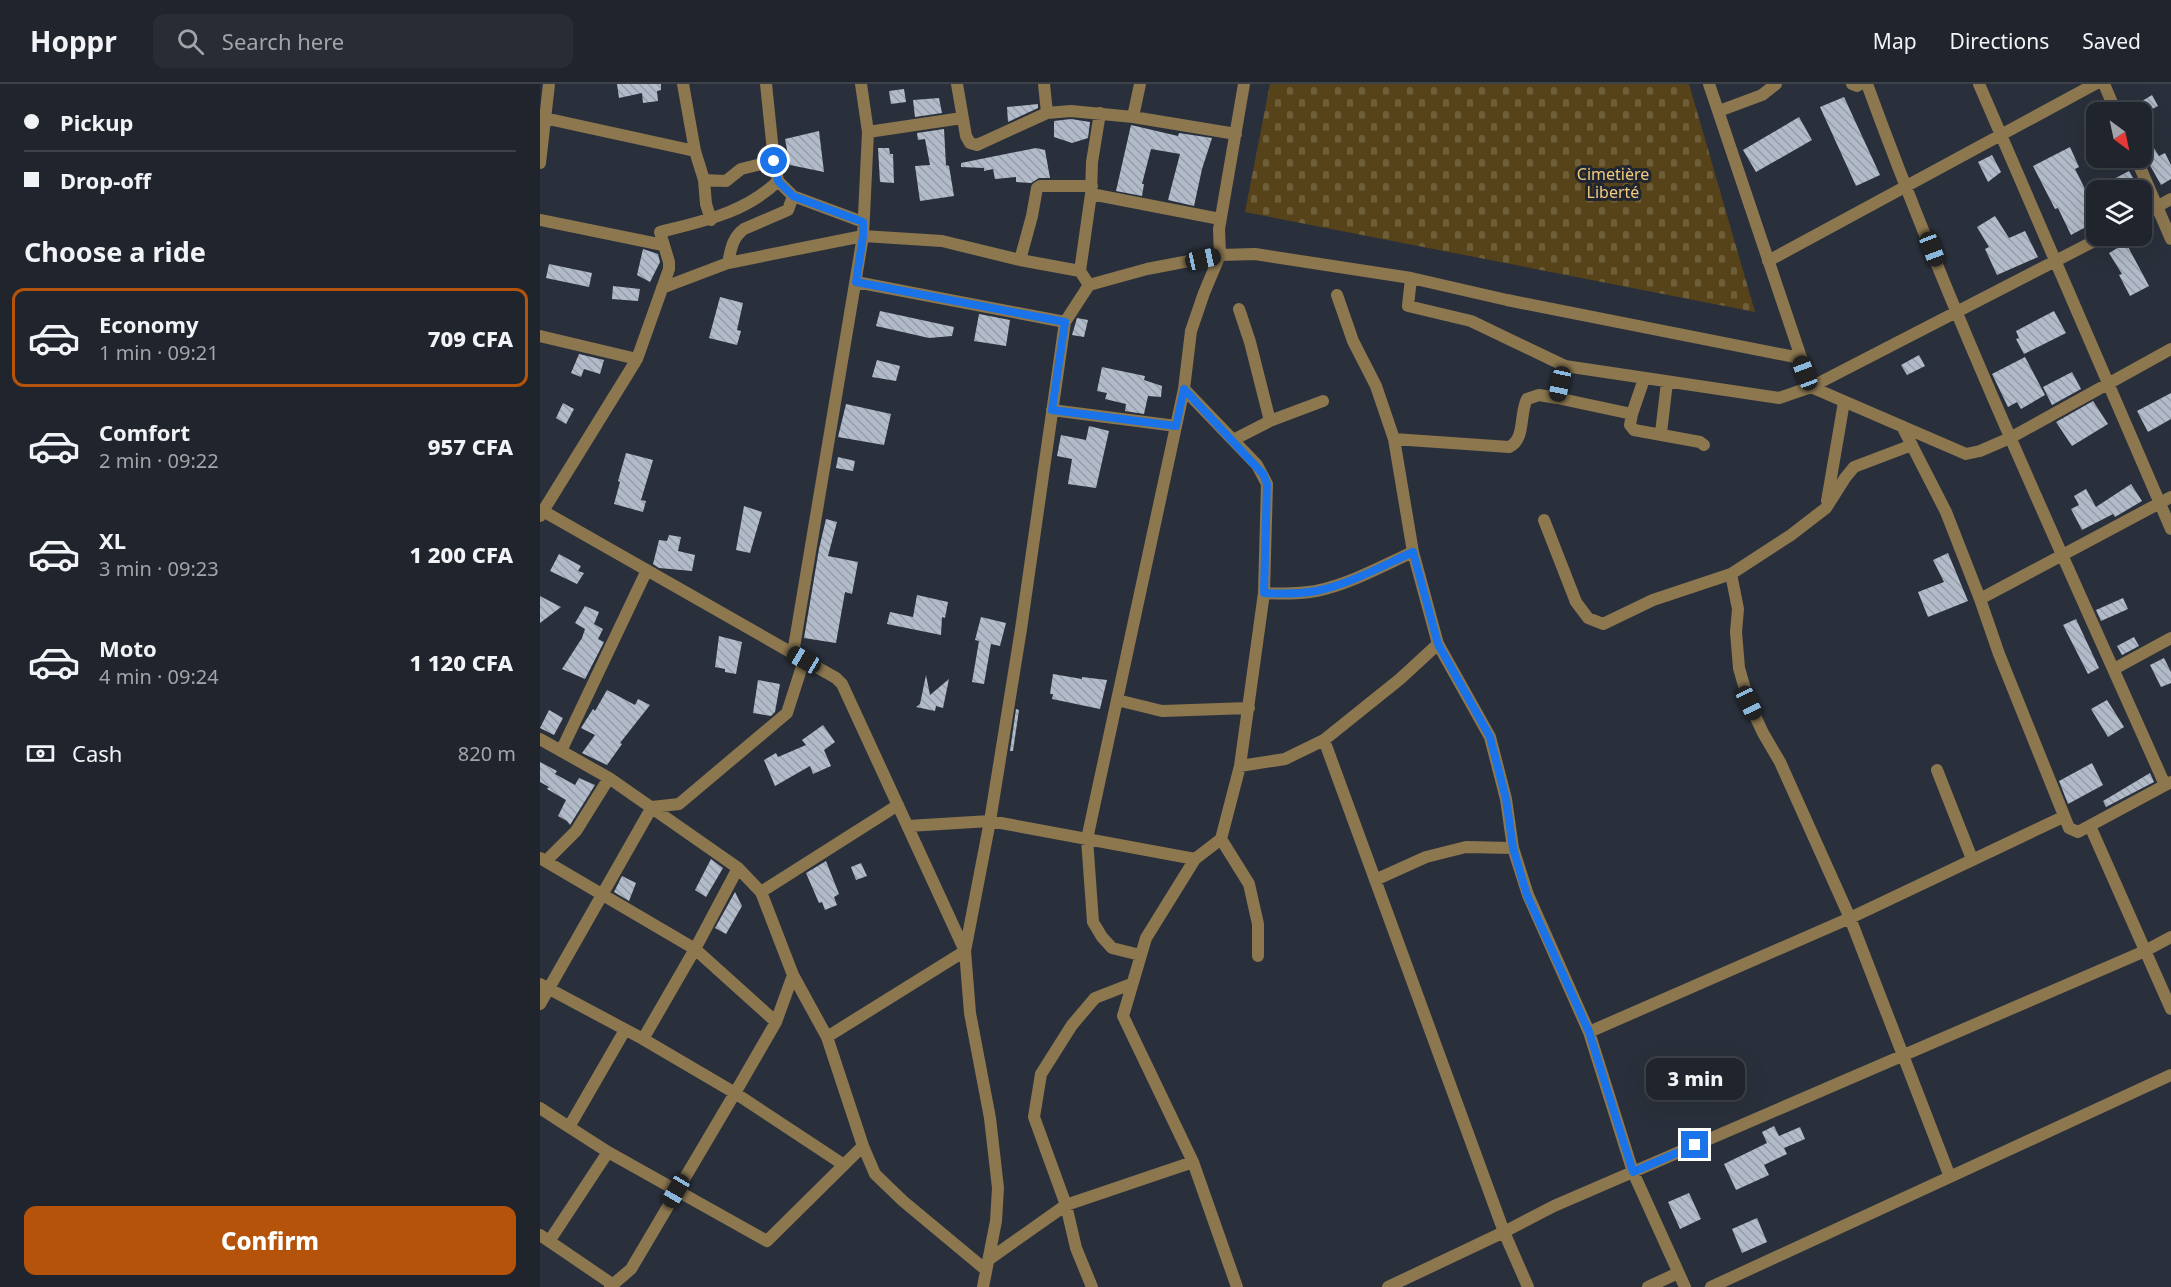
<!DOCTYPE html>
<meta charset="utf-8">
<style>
:root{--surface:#20242c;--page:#282c34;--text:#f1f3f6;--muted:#a2a4a9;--line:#3d4148;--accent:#b45309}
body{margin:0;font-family:"Noto Sans",sans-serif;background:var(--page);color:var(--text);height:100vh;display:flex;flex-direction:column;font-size:22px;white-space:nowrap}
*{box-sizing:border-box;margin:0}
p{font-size:20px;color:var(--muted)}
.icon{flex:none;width:33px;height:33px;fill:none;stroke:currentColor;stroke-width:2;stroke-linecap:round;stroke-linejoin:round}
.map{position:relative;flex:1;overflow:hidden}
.panel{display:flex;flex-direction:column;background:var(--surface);width:540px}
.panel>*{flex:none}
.hud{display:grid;align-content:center;height:132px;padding:0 24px;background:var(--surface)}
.needle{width:39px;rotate:147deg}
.buttons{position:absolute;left:1546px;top:18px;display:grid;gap:12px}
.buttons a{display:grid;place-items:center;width:66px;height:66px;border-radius:12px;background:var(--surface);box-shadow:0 6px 24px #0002,0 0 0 2px var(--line);font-size:30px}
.end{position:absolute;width:27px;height:27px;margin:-14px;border:8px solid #1a73e8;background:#fff;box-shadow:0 0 0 3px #fff}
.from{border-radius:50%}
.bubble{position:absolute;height:42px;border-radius:12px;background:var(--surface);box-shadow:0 6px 24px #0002,0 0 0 2px var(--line);font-size:20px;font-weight:800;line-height:42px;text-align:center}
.car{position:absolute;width:18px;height:36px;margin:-18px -9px;border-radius:8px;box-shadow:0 0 4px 2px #0007;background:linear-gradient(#222 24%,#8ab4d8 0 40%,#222 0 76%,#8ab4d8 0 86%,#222 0)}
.hud b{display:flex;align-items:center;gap:21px;height:57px;font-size:22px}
.hud b+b{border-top:2px solid var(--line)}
.hud i{width:15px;height:15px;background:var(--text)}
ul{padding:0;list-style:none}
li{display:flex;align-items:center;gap:18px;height:99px;margin:0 12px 9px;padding:0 12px;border:3px solid transparent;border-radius:12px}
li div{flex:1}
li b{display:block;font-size:22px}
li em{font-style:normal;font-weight:800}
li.selected{border-color:var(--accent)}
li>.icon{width:54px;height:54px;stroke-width:1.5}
h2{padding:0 24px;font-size:27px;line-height:72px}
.pay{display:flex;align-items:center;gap:15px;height:66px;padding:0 24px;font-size:22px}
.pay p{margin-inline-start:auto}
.button{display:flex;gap:12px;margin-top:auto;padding:12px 24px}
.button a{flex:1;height:69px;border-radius:12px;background:var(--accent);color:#fff;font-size:24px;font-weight:800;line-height:69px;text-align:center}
header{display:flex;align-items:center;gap:36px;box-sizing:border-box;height:84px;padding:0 30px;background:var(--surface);border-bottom:2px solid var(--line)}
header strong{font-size:28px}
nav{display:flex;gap:33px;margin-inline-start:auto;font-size:21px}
.search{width:420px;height:54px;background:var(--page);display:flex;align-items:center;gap:15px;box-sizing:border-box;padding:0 21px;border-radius:12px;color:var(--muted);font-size:22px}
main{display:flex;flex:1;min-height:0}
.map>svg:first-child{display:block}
</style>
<header>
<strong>Hoppr</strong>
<div class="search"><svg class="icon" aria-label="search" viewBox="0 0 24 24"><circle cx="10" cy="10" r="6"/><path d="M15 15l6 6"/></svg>Search here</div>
<nav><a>Map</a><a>Directions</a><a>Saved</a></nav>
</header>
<main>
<section class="panel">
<div class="hud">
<b><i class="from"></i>Pickup</b>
<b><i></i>Drop-off</b>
</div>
<h2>Choose a ride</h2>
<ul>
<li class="selected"><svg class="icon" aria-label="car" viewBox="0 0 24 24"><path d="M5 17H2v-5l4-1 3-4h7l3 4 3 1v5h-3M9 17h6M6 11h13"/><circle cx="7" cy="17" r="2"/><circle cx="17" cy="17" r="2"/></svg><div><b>Economy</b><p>1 min · 09:21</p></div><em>709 CFA</em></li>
<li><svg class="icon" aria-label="car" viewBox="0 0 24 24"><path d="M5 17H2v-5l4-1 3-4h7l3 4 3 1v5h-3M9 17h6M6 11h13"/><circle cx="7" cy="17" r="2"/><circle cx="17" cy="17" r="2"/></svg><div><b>Comfort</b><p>2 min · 09:22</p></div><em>957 CFA</em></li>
<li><svg class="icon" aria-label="car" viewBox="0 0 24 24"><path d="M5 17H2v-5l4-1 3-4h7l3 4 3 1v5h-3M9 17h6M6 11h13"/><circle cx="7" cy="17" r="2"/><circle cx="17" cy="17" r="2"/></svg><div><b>XL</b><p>3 min · 09:23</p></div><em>1 200 CFA</em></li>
<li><svg class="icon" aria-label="car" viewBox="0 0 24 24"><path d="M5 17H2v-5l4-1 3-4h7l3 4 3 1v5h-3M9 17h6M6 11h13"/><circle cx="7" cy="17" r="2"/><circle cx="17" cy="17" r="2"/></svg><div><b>Moto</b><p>4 min · 09:24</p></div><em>1 120 CFA</em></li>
</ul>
<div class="pay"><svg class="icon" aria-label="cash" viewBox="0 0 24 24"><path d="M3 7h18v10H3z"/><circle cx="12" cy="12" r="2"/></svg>Cash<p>820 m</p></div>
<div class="button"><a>Confirm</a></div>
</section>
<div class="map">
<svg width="1631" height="1203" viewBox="0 0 1631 1203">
<defs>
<pattern id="cemetery-stones" width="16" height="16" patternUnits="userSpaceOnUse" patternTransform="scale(1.5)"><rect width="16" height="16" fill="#574319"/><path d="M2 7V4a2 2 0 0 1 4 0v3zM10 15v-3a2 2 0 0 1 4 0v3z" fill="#6f5e3a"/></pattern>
<pattern id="building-back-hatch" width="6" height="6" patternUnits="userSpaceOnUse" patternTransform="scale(1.5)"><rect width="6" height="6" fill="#b2bbc9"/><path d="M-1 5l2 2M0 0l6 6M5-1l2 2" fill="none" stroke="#969da8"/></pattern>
</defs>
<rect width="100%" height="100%" fill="#2a303b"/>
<path fill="url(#cemetery-stones)" d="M730 0H1149L1215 228 705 128Z"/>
<path fill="url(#building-back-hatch)" d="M77 0H121V6L117 7 118 17 103 19 102 9 79 14Z
M364 5 366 18 351 20 349 7Z
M1612 11 1618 22 1607 28H1584Z
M1304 13 1340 91 1316 102 1280 23Z
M399 14 402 29 375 33 373 16Z
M498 20V24L468 38 467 23Z
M1259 33 1272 56 1216 88 1203 66Z
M531 35 550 38 548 54 532 59 514 53V37Z
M591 41 638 52 639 49 672 54 662 85 654 122 628 116 640 70 611 65 602 100H604L602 112 576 107Z
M404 45 406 81 409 82 414 112 380 117 375 82 390 81 385 55 378 56 377 49Z
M279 47 284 88 250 81 245 55Z
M1610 58 1619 72 1625 69 1631 81V95L1621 101 1602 67V63Z
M1530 63 1539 83 1535 85 1557 129V137L1531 151 1518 124 1515 125 1493 82Z
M338 64H349L350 70H353L354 99 340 98Z
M496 64 505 66 510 94H499L491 99 476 98V93L455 95 453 85 444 87V84L421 83V79Z
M1452 71 1461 88 1448 98 1438 78Z
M1589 87 1600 106H1573L1568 98Z
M1455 132 1469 154 1485 147 1498 173 1457 191 1445 165 1449 163 1437 143Z
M1586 159 1609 202 1590 212 1579 191 1582 190 1569 169Z
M103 165 118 170 120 178 110 198 97 191Z
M9 180 52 189 49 203 6 194Z
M73 202 100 205 98 217 72 215Z
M180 213 203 219 197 246 201 247 197 261 169 254Z
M340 227 414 243 412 252 389 254 336 242Z
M1514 227 1526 249 1484 270 1476 255 1479 254 1476 247Z
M439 230 470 236 466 262 434 257Z
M537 234 548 236 544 253 532 251Z
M39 270 64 276 60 290 44 285 41 293 31 289Z
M1379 271 1385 282 1367 291 1361 281Z
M1485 273 1505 311 1481 325 1477 318 1468 323 1452 290Z
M337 276 360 282 356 297 332 293Z
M562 283 605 292 604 296 622 302 621 313 608 312 604 330 585 327 586 320 565 315 567 309 557 307Z
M1532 288 1541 305 1512 321 1503 303Z
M1631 309V335L1608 348 1597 327Z
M1553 317 1568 340 1532 362 1516 338Z
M23 319 34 325 26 340 16 334Z
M306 320 351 330 344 361 298 353Z
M549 342 569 347 556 404 528 400 532 375 517 372 521 351 546 356Z
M86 369 113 376 101 416 106 417 103 428 74 420 80 398 78 397Z
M298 373 315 377 313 387 296 384Z
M1591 400 1602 417 1575 433 1573 430 1542 446 1531 425 1539 421 1534 412 1546 405 1556 423Z
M204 422 222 428 210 469 196 466Z
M286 435 297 438 288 472 318 478 312 510 305 508 296 559 264 554 279 465Z
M129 451 141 453 138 467 155 471 152 487 119 484 113 480 119 456 127 457Z
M1408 469 1428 517 1388 533 1378 508 1404 498 1393 476Z
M19 470 41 482 38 487 44 489 37 500 10 487Z
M377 511 408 518 405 534 402 533 401 551 347 540 350 528 373 533Z
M0 512 21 523 0 539Z
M1583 514 1588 525 1561 537 1556 526Z
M45 522 59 528 54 540 63 545 58 555 64 558 45 595 22 585 42 554 45 545 35 539Z
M441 533 466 539 460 562 451 560 444 600 432 598 439 557 435 556Z
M1536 535 1559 584 1548 590 1523 541Z
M179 552 202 558 196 590 185 588V585L175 583Z
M1594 553 1599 562 1582 571 1577 562Z
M1624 574 1631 588V599L1621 603 1610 581Z
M513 590 542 595V593L567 596 560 625 512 615 513 610H510Z
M386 591 390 611 409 595 403 624 396 622 395 627 376 623 380 620Z
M218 596 240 600 235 628 231 632 213 629Z
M67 606 95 621 98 615 110 621 80 659 82 660 67 681 42 669 55 651 41 644 53 625 55 627Z
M1567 616 1584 643 1568 653 1551 625Z
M476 625 479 626 473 667H470Z
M9 626 23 634 14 651 0 644Z
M283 641 295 658 284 666 291 682 273 690 270 682 235 702 224 676 236 669 238 673 266 661 262 656Z
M0 678 17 687 15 690 35 701 39 694 55 701 30 741 27 737 18 732 26 716 7 705 9 703 0 698Z
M1552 679 1563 701 1528 720 1519 697Z
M1610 689 1614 698 1566 723 1563 717Z
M171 775 183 784 166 813 155 806Z
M286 777 299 810 294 813 297 821 285 826 282 818 279 819 266 789Z
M321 779 327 792 316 796 311 783Z
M82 792 96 799 89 817 74 808Z
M195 808 202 822 186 850 175 844Z
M1234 1042 1239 1052 1260 1043 1265 1055 1244 1064 1247 1070 1224 1081 1229 1091 1196 1106 1184 1080 1227 1059 1222 1048Z
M1149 1109 1161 1135 1140 1145 1128 1118Z
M1217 1134 1227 1158 1202 1169 1192 1145Z"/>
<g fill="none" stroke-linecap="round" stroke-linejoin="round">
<path stroke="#8c774f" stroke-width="12" d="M143 0 155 67 164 96 166 120 171 136
M321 0 328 48
M417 0 426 52 430 59 437 61 507 29 531 27 593 33 696 50
M504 0 507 29
M1169 0 1271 303 1426 370 1440 367 1470 354 1631 265
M1312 0 1317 2 1320 0
M1327 0C1414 239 1522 469 1625 701
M1439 0 1631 445
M1564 0 1576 28
M1179 27 1222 11 1236 0
M0 33 155 67
M593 33 600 0
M422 34 328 48 323 152 402 157 480 176 540 187
M1596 74 1631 155
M0 79 9 0
M164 96 186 97 201 85 234 77
M238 97 253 112 323 138
M551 110 680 135
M1602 131 1631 115
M0 136 123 161
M480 176 492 132 497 104 500 102H552
M1228 177 1555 0
M188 179C191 165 192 154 204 145L248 126 253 112
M871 194 868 222 931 237 1025 282 1239 314 1271 303 1564 152
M316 198 525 238
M549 201 607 185 680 171 679 145 704 0
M122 204 188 179 323 152 253 569
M797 211 813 257 836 302 854 355 873 468 898 560 950 653 966 715 973 764 988 811 1049 948 1093 1088 1145 1203
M699 225 710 258 730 337
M0 252 97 275
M644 305 717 381 727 400 724 509 700 682 745 675 784 656 860 595 898 560
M1017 314 1092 330 1104 295
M512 326 636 342
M1092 330 1090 341 1094 346 1160 358 1164 361
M1362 342 1406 428 1440 515 1459 570 1529 744 1538 748 1631 698
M1121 349 1127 298
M854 355 969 363C986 355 979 330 987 315L999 311 1017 314 1025 282
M693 356 730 337 783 317
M1287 417 1304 318
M0 432 97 275 129 185V178L120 148C163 137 205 129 238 97L234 77 226 0
M1004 436 1036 518 1048 534 1063 540 1113 516 1191 490 1251 451 1286 424 1305 394 1314 383 1372 361
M1191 490 1198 525 1196 548 1199 584 1209 619 1223 649 1240 678 1310 834 1410 1093
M724 509C741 510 758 510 776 507 810 500 842 482 873 468
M1440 515 1631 413
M1574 585 1631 554
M577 616 547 755 553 838 562 853 572 864 600 871
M709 624 622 627 577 616 644 305 651 247 664 209 680 171 715 170 871 194 967 216 1260 274
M0 655 69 694 198 784 221 808 253 891 287 953 425 867 302 600 296 594 3 427
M784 656 964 1148 988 1203
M21 667 107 486
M1397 686 1432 775
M368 742 450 737 655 775 681 755 700 682
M1550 742 1631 925
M681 755 709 800 718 840V872
M0 774 155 865 236 938
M655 775 606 854 583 932 653 1078 697 1203
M6 777 36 747 69 694
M835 796 886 773 926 763 973 764
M221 808 358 721
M0 900 103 955 195 1009 236 938 253 891
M0 920 112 723 139 720 247 629 264 576
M1049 948 1310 834 1523 733
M287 953 323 1062 335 1090 363 1117 446 1186
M103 955 155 865 198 784
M0 1024 29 1043 85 946
M29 1043 68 1068
M0 1151 72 1200
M10 1156 68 1068 227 1157 323 1062
M448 1176 526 1121 494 1033 501 990 532 941 555 914 591 900
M70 1203 91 1185 195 1009 304 1081
M443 1203 456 1137 458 1104 450 1034 430 929 425 867 450 737 481 545 525 238 549 201 540 187 551 110 552 78 560 29
M552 1203 536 1164 526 1121 653 1078
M848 1203 964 1148 1014 1122 1605 867 1631 853
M1108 1203 1138 1189
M1171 1203 1631 991"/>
</g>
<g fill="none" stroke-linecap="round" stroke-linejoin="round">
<path stroke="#1a73e8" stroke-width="8" d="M234 77 238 97 253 112 323 138V152L316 198 525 238 512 326 636 342 644 305 723 390 727 400 724 509C741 510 759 510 776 507 810 500 842 482 873 468L898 560 950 653 966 715 973 764 987 811 1049 948 1093 1088 1155 1061"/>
</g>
<g text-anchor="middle" stroke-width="6" stroke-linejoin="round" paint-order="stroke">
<g font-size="16" fill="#f2c97c" stroke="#202631">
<text x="1073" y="96">Cimetière<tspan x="1073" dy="18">Liberté</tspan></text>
</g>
</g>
</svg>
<div class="buttons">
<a><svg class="needle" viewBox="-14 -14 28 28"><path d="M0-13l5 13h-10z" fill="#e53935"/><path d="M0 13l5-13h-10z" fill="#a2a4a9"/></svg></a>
<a><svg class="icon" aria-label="layers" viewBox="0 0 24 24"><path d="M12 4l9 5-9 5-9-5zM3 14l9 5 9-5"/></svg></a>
</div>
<i class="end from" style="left:234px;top:77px"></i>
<i class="end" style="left:1155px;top:1061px"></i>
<div class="bubble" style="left:1106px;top:974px;width:99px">3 min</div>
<i class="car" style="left:1392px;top:165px;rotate:159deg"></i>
<i class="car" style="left:663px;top:175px;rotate:78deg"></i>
<i class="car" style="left:1265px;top:289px;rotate:339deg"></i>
<i class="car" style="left:1020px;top:300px;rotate:192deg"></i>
<i class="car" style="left:264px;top:576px;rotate:300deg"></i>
<i class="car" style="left:1209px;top:619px;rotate:155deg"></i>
<i class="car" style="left:136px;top:1107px;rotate:210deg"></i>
</div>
</main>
